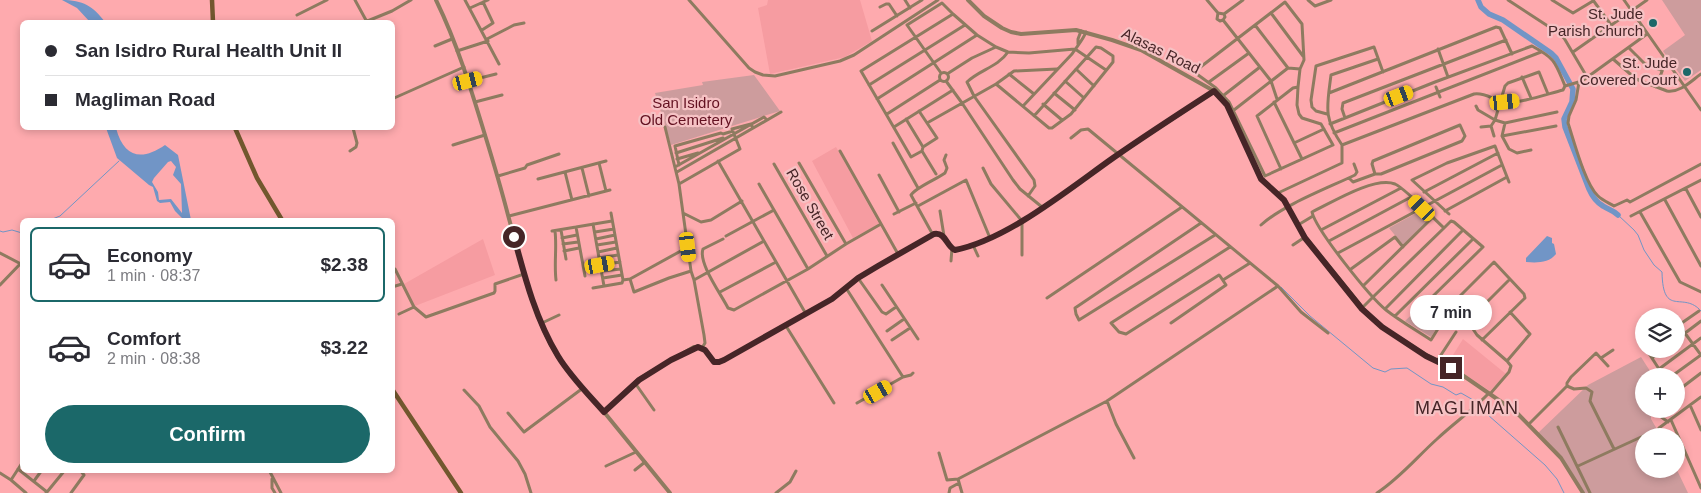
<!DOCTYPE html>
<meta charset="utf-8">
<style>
:root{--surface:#fff;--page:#f2f2f3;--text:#2b2b33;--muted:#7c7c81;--line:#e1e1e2;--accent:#1b6869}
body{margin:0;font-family:Helvetica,sans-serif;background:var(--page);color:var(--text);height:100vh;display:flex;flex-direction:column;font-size:19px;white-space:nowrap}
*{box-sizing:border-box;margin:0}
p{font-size:16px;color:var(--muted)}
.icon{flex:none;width:28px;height:28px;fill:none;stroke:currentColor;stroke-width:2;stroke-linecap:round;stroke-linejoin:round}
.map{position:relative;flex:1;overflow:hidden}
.drawer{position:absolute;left:20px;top:218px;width:375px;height:255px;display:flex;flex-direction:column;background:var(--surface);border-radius:8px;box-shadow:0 2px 8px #0003}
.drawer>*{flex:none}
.hud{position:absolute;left:20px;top:20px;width:375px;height:110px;border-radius:8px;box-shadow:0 2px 8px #0003;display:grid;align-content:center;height:110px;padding:0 25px;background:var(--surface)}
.fabs{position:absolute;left:1635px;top:308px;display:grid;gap:10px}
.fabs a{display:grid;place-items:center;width:50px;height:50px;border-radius:50%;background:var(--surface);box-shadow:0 2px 8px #0003;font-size:25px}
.end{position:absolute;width:22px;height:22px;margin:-11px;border:6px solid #462527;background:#fff;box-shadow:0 0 0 2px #fff}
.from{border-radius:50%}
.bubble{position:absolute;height:35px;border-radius:18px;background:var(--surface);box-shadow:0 2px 8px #0003;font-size:16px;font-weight:800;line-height:35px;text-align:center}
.car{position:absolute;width:15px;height:30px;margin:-15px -8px;border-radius:6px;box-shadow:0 0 4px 1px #0007;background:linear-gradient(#f5c518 24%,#345 0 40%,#f5c518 0 76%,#345 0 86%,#f5c518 0)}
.hud b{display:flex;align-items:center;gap:18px;height:48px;font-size:19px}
.hud b+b{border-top:1px solid var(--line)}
.hud i{width:12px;height:12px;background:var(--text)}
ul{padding:9px 0 0;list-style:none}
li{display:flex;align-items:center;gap:15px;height:75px;margin:0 10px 8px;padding:0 15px;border:2px solid transparent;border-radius:8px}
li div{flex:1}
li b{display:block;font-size:19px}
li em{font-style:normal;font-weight:800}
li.current{border-color:var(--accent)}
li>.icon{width:45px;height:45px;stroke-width:1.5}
.cta{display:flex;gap:10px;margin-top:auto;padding:10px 25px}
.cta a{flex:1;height:58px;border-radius:30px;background:var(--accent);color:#fff;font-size:20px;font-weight:800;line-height:58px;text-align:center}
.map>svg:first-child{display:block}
</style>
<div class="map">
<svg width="1701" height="493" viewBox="0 0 1701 493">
<rect width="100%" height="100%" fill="#feaaae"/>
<path fill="#f69ca1" d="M768 0H860L872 41 845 57 770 74 758 8 767 5Z
M836 147 879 224 853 238 812 161Z
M483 239 495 275 415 306 404 284Z
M1463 339 1506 374 1490 391 1448 363Z"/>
<path fill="#cd9c9d" d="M1662 0H1701V70L1685 81 1663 51 1685 35Z
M754 75 780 111 671 145 655 93 703 85 702 82Z
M1422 210 1431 218 1403 245 1389 228Z
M1426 301 1442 319 1431 337 1405 321Z
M1641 357 1650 371 1651 376H1644V409H1651V419L1661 436H1644V469L1676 468 1688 493H1583L1570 469 1538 433 1588 385Z"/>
<path fill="#7195c6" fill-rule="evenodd" d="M62 0C83 0 93 6 105 22H90L77 8Z
M106 128H116C124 158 142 161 165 145L178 155 191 220H184L175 211 170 202 160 203 157 201 153 187 149 185 117 158ZM171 161 176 167 173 175 181 184 182 213 171 199 159 200 158 192 152 182 154 178 168 162Z
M1547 236 1552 238V243L1554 244 1556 254C1549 263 1537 263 1526 262V258Z"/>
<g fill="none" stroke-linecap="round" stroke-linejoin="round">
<path stroke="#7195c6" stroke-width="1" d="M1618 215 1634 230 1638 235 1644 250 1654 265 1662 272C1663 319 1683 290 1701 311
M50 220 60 216 119 161
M0 231 3 232 12 230 22 233
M1281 287 1310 316 1373 368 1385 372 1391 369 1407 368 1431 384 1443 387 1456 395 1461 393 1475 401 1480 408 1545 465 1557 479 1564 493"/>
<path stroke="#7195c6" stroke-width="5.5" d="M1478 0 1481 7 1489 14 1503 20 1551 53 1556 58 1573 89 1572 102 1564 119 1565 127 1589 189C1592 196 1596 202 1603 206 1609 210 1613 210 1618 215"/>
<path stroke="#8e7b60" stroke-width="3" d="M355 0 367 22
M465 0 499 64
M689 0 749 68 755 72 763 75 775 76 840 61 854 55 938 0
M905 0 910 8
M1207 0 1218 13 1224 14 1225 17 1223 20 1220 21 1217 19 1218 13
M1308 0 1315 6 1331 0
M1508 0 1557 32 1564 38 1587 77
M1552 0 1573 13 1593 1
M1593 0 1611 25
M1624 0 1701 110
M1285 2 1302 24 1304 60 1300 69 1298 87 1297 105 1299 114 1302 118 1321 124 1333 145 1265 176 1229 102 1216 88 1194 72Z
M880 7 886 4H889L897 16
M470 8 488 0
M1271 13 1303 56
M1224 14 1243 0
M297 15 327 0
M1223 20 1271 81 1277 99
M365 22 392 11 411 0
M1255 25 1288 68 1300 69
M482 30 493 23 483 2
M872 31 922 0
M487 39 514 25 524 23
M1078 44V39L1081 31
M435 46 452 39
M1629 48 1645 64 1661 70
M1438 49 1448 77
M457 51 488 41
M1008 52C998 67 979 70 967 82L974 96 1034 180 1035 186 1028 196
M1573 52 1647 0
M1613 59 1636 79 1667 91C1680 93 1691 81 1701 74
M1076 69 1094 86
M939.5 77a4.5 4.5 0 1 1 9 0a4.5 4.5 0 1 1-9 0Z
M941 73 907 25 942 3 953 14
M947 74 972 58 996 47 1008 52 1029 53 1075 49 1106 70
M1009 74 1034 94
M1522 77 1531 98
M468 81 496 74
M946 81 962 103 1013 180 1020 189 1042 207
M1065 81 1084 98
M1209 82 1249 53
M1579 82 1576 100 1569 116 1568 123C1574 141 1585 184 1598 196 1602 200 1609 203 1614 206L1627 200 1630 202 1701 164
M996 84 1049 128H1052L1071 114 1113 62V56L1101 48 1096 47 1034 116
M869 85 965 25
M1436 87 1440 97
M1656 87 1666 61
M1054 93 1075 110
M1329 93 1496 27 1500 28 1512 54
M1224 95 1260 67
M392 99 464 67
M877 99 977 35
M475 102 502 95
M1274 102 1302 159
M1043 104 1062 120
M1023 106 1072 54C1077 46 1083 40 1086 32
M1476 106 1478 110 1495 120 1505 123 1557 112
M1234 110 1288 68
M919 111 937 138 923 147
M887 114 940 80
M1327 114 1316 111 1312 107 1311 100 1316 66 1374 47 1383 72
M1345 118 1342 109 1343 103 1506 40
M906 119 923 147 922 151 936 174
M927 123 996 84 1014 71 1057 69
M1505 123 1502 136 1509 149 1517 153 1531 150
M1330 124 1435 82 1532 46C1556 59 1555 62 1565 86
M665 127 679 184 691 271 694 280 704 335 705 343 702 348
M894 127 953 90
M1481 127 1491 126
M1334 133 1541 52
M1494 136 1491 126 1495 120 1505 86 1508 83 1539 72 1548 94
M1502 136 1556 126
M1071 138 1081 130 1088 129 1278 286 1301 312 1328 333
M893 143 918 188
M1294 143 1324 129
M453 145 485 135
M1342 145C1323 117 1327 107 1331 75L1378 59
M350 151 356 147 357 143 353 128
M840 151 898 254
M922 151 911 157 861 71 953 14 977 35 996 47
M676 153 723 138
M677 159 698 153
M718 161 806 314
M599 163 606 191
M799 163 846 244
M774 164 827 256
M679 165 675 146 721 133 723 134 733 131
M675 167 764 117 767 120
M582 168 589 196
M983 168 991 184 1022 221V255
M1281 169 1257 116 1293 88 1298 87
M565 172 572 200
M677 172 781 112
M879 175 899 212
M498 176 525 168 527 165 559 154
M1349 178 1353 182 1375 174H1381L1462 141 1465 136 1460 125 1373 161 1372 164 1375 174
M538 179 606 161
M679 184 740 149 732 129 751 124 753 128
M759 184 808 269
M1686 189 1701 217
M1424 192 1498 153
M1278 193 1342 163V145L1474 94C1485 92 1493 100 1504 102 1520 104 1547 94 1563 90L1565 86 1582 81 1647 34
M1665 200 1701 266
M918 206 966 180 990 238
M940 211 944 236
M1445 211 1507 177
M1640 212 1680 282 1701 292
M611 213 623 280
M683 213 701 222 711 220 742 201
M894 214 916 203
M1449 214 1412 180 1447 163 1495 146 1509 182
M509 216 610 190
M1631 216 1701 180
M1201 223 1075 308 1076 314 1079 320 1215 235
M593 224 604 286
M1261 225C1283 205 1328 188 1355 175L1357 172 1354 164
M1298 225 1313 216
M576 227 585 276
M561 230 566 259
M1321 230 1401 188
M552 231 612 221
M555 231C557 247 554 263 556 280
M595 232 614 229
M933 235 911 195C915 188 937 179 945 173L947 168 944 160 946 155
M726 236 774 210
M562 238 577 235
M596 239 615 235
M723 239 703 249C698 263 721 294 728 308L734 310 808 269 846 244 881 224
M1329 241 1411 197
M563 244 578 242
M597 245 616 242
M973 245 978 256
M1293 245 1305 237
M564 251 579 248
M598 252 617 248
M0 253 21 264
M1338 253 1502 165
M599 258 618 255
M951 261 952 248
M601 265 620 262
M395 269 414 307 426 317 494 293 495 291V284L524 274
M1351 269 1395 237 1403 247
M602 271 621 269
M603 278 622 275
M858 278 882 312 886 314 896 307
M630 279 634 292 669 278 691 271
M694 280 764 241
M1223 280 1250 263
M0 285 22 262
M882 285 918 339
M1363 286 1433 217
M392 287 402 284
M593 288 622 283 623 280 630 279 688 247
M846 288 903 377
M720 292 776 262
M1047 298 1182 207
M1454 301 1477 335 1507 361 1511 366 1509 372 1490 394
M1450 306 1494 262 1524 294 1525 298 1482 340
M1362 308 1373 297 1444 228 1451 221 1454 222 1483 247 1428 301 1444 319 1431 340C1416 330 1400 321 1386 310 1370 297 1316 230 1312 212 1331 203 1374 176 1395 184 1406 189 1433 218 1444 228
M1385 309 1463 230
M399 314 414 307
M1395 316 1473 239
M1468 321 1510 279
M542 323 559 315
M1171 323 1226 285 1220 276 1219 275 1126 334 1119 332 1111 323 1230 247
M1679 325 1701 355
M786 326 834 403
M1676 327 1699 311
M887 331 904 319
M892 340 910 328
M1676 340 1701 321
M1648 349V352L1659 369
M1601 358 1613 350
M1652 358 1664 349
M1437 361 1456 332
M1507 361 1530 334 1510 312
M1657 376 1659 369 1701 338
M1672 376 1701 355
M635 383 654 410
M1567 386 1574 389 1586 388 1592 392 1590 401 1614 449
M464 390 479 406 490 427 518 461 525 474 531 493
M1676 392 1701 373
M1107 401 1116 424 1134 458
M857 403 903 377 911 375 913 373
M1690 405 1701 430
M1658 409 1660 416 1668 422
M508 413 524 432 583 388
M1671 420 1701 488
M1529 424 1567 386V383L1571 377 1596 353 1608 366
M1558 427 1590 493
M1659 428 1701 397
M939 453 947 480 958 479
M606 466 636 452
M1578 466 1652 432
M18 469 47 492 46 493
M269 470 281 493
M635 470 645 462
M0 473 11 480 26 493
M272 479V488L275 493
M11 480 22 463
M34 481 42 470
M47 492 65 470
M71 493 84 475 80 470
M776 493 790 482 796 471
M949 493 950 488 959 483
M962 493 958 479 1107 401 1278 286
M1377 493C1400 478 1417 457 1437 439 1454 423 1473 410 1489 393"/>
<path stroke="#8e7b60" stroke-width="4" d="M436 0C457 43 471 89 485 135 493 161 501 188 508 215 521 262 532 315 558 357 571 377 588 395 604 412L639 379 694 347C706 346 707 354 714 361L719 362 724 360 832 299 858 278 878 266 934 234C946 232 946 246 955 250 1012 238 1068 189 1116 156 1148 134 1182 113 1214 91
M968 0 984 16 1002 28 1011 32 1021 34 1076 30 1112 40 1141 50 1214 91 1227 105 1261 179 1284 200 1305 237 1369 316 1382 327 1426 355 1455 370 1516 412 1561 458 1583 493
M604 412 670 493"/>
<path stroke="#72572e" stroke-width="4.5" d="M212 0 213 22
M235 128 257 178 282 220
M392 389 461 493"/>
</g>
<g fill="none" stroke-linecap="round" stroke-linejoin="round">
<path stroke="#462527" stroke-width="6" d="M514 237C525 278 536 320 558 356 570 376 588 394 604 412L639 380 671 360 698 347 705 350 714 362H719L724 360 832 299 858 278 878 266 934 234C946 232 946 246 955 250 1007 240 1069 189 1113 158 1146 135 1180 113 1214 91L1227 105 1261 179 1284 200 1305 238 1362 309 1382 327 1426 356 1451 368"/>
</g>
<g fill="#1b6869" stroke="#f6c2c4" stroke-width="2">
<circle cx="1653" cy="23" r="5"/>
<circle cx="1687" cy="72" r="5"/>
</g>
<g text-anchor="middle" stroke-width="4.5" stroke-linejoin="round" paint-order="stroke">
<g font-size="15" fill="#462527" stroke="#f6c2c4" text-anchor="end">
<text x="1643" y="19">St. Jude<tspan x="1643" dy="17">Parish Church</tspan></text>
<text x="1677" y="68">St. Jude<tspan x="1677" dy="17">Covered Court</tspan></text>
</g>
<g font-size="15" fill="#462527" stroke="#f6c2c4">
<text transform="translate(1161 51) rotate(26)" y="5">Alasas Road</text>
<text transform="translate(810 204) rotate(60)" y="5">Rose Street</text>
</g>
<g font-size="15" fill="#631121" stroke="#f6c2c4">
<text x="686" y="108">San Isidro<tspan x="686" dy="17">Old Cemetery</tspan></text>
</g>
<g font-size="18" letter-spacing="1" fill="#462527" stroke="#f6c2c4">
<text x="1467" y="414">MAGLIMAN</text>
</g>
</g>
</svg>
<div class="fabs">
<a><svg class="icon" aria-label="layers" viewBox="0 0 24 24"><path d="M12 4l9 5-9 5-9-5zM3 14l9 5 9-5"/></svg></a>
<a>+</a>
<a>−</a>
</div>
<i class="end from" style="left:514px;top:237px"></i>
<i class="end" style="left:1451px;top:368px"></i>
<div class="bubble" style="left:1410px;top:295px;width:82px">7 min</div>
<i class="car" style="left:468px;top:81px;rotate:76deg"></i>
<i class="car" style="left:1399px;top:96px;rotate:69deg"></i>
<i class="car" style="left:1505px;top:102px;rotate:84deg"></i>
<i class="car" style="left:1422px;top:208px;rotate:314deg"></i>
<i class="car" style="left:688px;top:247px;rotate:173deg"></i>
<i class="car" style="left:600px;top:265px;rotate:80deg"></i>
<i class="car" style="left:878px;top:392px;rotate:60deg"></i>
<div class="hud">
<b><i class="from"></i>San Isidro Rural Health Unit II</b>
<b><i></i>Magliman Road</b>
</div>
<section class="drawer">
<ul>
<li class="current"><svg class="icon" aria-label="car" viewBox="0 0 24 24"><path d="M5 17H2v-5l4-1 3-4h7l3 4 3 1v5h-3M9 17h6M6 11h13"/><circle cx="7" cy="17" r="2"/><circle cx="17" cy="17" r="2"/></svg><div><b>Economy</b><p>1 min · 08:37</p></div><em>$2.38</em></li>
<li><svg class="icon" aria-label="car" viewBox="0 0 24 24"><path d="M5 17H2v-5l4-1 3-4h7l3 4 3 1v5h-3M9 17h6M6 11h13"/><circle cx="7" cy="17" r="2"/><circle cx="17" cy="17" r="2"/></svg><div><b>Comfort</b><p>2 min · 08:38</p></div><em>$3.22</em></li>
</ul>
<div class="cta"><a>Confirm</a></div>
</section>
</div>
